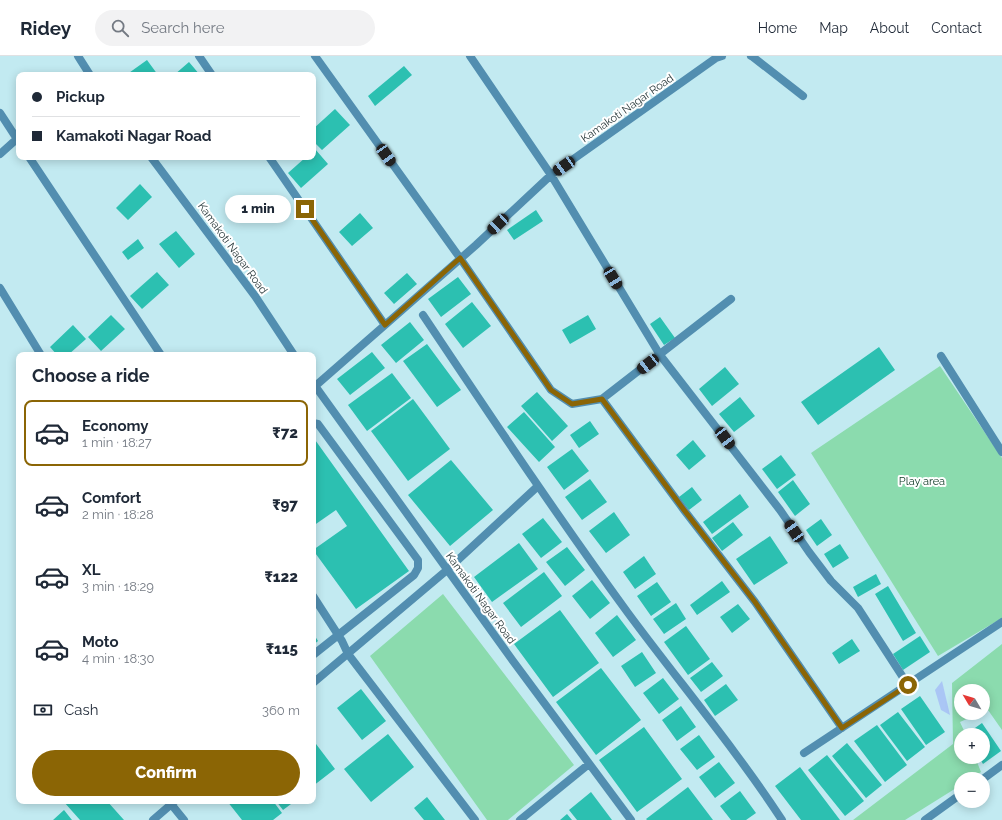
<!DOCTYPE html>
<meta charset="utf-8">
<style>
:root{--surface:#fff;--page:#f2f2f3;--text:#1f2937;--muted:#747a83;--line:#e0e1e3;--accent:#8b6505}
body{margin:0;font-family:Raleway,sans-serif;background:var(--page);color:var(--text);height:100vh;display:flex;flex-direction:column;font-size:15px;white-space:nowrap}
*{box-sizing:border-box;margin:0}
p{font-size:13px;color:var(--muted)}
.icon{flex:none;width:22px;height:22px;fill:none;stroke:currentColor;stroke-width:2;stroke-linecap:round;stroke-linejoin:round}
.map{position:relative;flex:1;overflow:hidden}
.panel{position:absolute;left:16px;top:296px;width:300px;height:452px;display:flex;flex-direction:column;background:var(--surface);border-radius:8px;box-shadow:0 2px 10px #0003}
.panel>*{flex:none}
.hud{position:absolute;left:16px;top:16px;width:300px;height:88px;border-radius:8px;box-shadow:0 2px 10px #0003;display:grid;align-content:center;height:88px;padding:0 16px;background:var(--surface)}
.needle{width:26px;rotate:308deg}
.fabs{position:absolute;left:954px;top:628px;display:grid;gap:8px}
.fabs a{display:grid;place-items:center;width:36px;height:36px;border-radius:50%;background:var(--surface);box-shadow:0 2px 10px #0003;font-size:20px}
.end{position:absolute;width:18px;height:18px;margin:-9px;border:5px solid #8b6505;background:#fff;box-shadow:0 0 0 2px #fff}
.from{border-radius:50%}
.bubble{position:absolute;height:28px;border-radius:14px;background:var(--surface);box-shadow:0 2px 10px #0003;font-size:13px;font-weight:800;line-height:28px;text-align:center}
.car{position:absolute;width:12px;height:24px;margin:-12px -6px;border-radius:5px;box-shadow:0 0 3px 1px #0007;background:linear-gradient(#222 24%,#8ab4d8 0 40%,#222 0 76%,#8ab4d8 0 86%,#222 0)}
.hud b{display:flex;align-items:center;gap:14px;height:38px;font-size:15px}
.hud b+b{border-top:1px solid var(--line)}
.hud i{width:10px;height:10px;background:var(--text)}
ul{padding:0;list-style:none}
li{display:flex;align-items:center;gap:12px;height:66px;margin:0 8px 6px;padding:0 8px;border:2px solid transparent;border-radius:8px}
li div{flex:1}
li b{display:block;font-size:15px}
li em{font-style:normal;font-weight:800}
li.current{border-color:var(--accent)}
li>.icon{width:36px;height:36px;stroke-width:1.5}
h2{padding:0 16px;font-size:18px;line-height:48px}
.pay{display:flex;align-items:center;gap:10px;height:44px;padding:0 16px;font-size:15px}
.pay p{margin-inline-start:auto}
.button{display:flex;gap:8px;margin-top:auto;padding:8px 16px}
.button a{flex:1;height:46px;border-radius:24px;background:var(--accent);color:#fff;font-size:16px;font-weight:800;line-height:46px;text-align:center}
header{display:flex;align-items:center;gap:24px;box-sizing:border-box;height:56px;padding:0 20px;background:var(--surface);border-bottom:1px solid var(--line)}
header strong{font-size:19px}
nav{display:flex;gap:22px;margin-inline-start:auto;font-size:14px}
.search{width:280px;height:36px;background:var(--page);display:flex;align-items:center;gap:10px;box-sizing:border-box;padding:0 14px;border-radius:22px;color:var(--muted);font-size:15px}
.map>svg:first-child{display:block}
</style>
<header>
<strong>Ridey</strong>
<div class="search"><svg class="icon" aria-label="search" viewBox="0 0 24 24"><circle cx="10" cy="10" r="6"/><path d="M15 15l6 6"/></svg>Search here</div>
<nav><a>Home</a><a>Map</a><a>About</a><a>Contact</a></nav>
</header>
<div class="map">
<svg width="1002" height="764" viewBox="0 0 1002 764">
<rect width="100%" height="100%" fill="#c2eaf1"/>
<path fill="#8bdbae" d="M940 310 1002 402V562L938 600 811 397Z
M443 538 574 709 508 764H487L370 600Z
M1002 588V674L988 654 983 656V635H961V657H980L960 666 966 679H961V701H975L981 716 970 723H961V729L905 764H853L953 688 952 627Z"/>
<path fill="#aac6f5" d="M942 625 950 659 941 654 935 634Z"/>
<path fill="#2cc0b1" d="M147 4 158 19H126Z
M189 6 200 19H174Z
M404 10 412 19 375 50 368 40Z
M335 53 350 69 322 94 313 85V73Z
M315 93 328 108 301 132 288 117 306 101H313V94Z
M140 128 152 141 128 164 116 152Z
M536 154 543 165 514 184 507 174Z
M360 157 373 172 352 190 339 176Z
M176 175 195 198 179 212 159 188Z
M138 183 144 192 128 204 122 196Z
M157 216 169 229 142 253 130 240Z
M407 217 417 228 394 248 384 237Z
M458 221 471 238 441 261 428 243Z
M472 246 491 270 463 292 445 268Z
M111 259 125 273 101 295 88 281Z
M588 259 596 273 570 288 562 274Z
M660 261 675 282 664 289 650 268Z
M410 266 424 284 396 307 381 289Z
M73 269 86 283 68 299H57L50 291Z
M427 288 461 334 437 351 403 305Z
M879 291 895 314 818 369 801 346Z
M372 296 385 312 350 339 337 323Z
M725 311 739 328 712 350 699 333Z
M392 317 411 342 367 375 348 349Z
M537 336 568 370 552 385 521 350Z
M740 341 755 360 734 376 719 358Z
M413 343 450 393 408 425 371 375Z
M524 356 555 391 539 406 507 371Z
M590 365 599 378 579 392 570 379Z
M313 381 409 515 356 553 313 494 347 470 336 454 313 470Z
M693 384 706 400 689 414 676 399Z
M572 393 589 415 564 434 547 411Z
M781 399 796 419 777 433 762 413Z
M451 404 493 454 450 490 408 439Z
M590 423 607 446 582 464 565 441Z
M793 424 810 448 795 460 778 436Z
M692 431 702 444 689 454 679 441Z
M740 438 749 451 712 478 703 466Z
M614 456 630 479 606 497 589 475Z
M543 462 562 486 541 502 522 478Z
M821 463 832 479 817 490 806 474Z
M733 466 743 479 722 495 712 482Z
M770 480 788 507 754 529 736 503Z
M519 487 538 513 492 546 474 521Z
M840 488 849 502 833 512 824 498Z
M567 491 585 514 565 530 546 506Z
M644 500 656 518 635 533 623 516Z
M544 516 562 540 521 571 503 547Z
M876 518 881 528 858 541 853 531Z
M592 524 610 547 590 563 572 540Z
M722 525 730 536 697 559 690 549Z
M657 526 671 546 651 560 637 540Z
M888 530 916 577 903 585 875 538Z
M676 547 686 563 664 578 653 563Z
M738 548 750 563 732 577 720 561Z
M560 554 599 607 553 641 514 588Z
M617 559 636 584 613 601 595 577Z
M686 570 710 603 688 619 664 586Z
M313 577 318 585 313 589Z
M920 580 930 596 903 614 893 598Z
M852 583 860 595 839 608 832 597Z
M642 596 656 617 635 631 621 610Z
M712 606 723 620 701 636 690 622Z
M601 612 641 664 596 699 556 646Z
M663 622 679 643 659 658 643 637Z
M726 628 738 644 715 660 704 644Z
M361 633 386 665 362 684 337 652Z
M920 640 945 676 926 689 901 653Z
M681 650 696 671 677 685 662 664Z
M898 656 925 691 907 705 880 669Z
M982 667 1001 695 983 708 979 701H983V679H965Z
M877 669 907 709 885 726 854 685Z
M644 671 682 723 637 756 599 704Z
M388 678 414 711 371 746 344 713Z
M699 679 715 701 697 714 680 693Z
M313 684 335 713 313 730Z
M847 687 882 729 866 742 832 700Z
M827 699 864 745 845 760 808 714Z
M719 706 735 727 715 742 699 721Z
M800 711 840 764H801L775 730Z
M688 731 713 764H647L646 763Z
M740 735 756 757 746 764H731L720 750Z
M591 736 612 764H577L569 754Z
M427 741 445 764H424L414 752Z
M65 745H107L124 764H80L64 746Z
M227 745H273L282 757 273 764H242Z
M276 745H295L283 754Z
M64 754 72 764H53Z
M567 758 572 764H560Z"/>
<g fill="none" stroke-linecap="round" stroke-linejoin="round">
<path stroke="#528eb0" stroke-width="8" d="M78 0 90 19
M199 0 212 19
M315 0 460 202 551 334 572 348 602 343 731 243
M470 0 551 119 660 299 780 454 809 496 831 525 858 552 908 629
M751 0 753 1 803 40
M0 57 19 86
M0 98 19 81
M29 101 161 299
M151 101 255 240 294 299
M269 101 385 269 313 332
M0 232 41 299
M423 259C490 359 557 460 628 557 679 626 735 692 782 764
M385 269 476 189 551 119 716 2 722 0
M941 300 1002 396
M313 327 513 605 631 764
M602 343 684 454 755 546 842 672
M313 367 318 368 418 504V512L414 519 313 599
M313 540 342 585 348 598 475 764
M313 627 447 514 538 430
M804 697 1002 566
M983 723 1002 709
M171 748 184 764
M153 764 175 745
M520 764 589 708
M925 764 961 738"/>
</g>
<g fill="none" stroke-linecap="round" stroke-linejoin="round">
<path stroke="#8b6505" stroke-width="5" d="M305 153 385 269 460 202 551 334 572 348 602 343 684 454 755 546 842 672 908 629"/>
</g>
<g text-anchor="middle" stroke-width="4" stroke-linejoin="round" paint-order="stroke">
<g font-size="11" fill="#29393b" stroke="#fff">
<text transform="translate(627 52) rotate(-35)" y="4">Kamakoti Nagar Road</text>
<text transform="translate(233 192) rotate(54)" y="4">Kamakoti Nagar Road</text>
<text transform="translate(481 542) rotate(54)" y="4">Kamakoti Nagar Road</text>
</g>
<g font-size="11" fill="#0c3723" stroke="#fff">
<text x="922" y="429">Play area</text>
</g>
</g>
</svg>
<div class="fabs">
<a><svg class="needle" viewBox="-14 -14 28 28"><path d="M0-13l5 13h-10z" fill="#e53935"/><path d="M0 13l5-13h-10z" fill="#747a83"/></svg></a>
<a>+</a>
<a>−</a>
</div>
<i class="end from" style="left:908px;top:629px"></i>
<i class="end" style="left:305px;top:153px"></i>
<div class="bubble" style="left:225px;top:139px;width:66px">1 min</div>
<i class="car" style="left:386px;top:99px;rotate:145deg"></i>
<i class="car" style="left:564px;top:110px;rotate:235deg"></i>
<i class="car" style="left:498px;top:168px;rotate:227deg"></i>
<i class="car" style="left:613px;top:222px;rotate:149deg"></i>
<i class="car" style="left:648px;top:308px;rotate:232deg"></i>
<i class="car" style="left:725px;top:382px;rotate:143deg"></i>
<i class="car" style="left:794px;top:475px;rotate:326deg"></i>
<div class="hud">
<b><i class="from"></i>Pickup</b>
<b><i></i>Kamakoti Nagar Road</b>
</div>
<section class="panel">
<h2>Choose a ride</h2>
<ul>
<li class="current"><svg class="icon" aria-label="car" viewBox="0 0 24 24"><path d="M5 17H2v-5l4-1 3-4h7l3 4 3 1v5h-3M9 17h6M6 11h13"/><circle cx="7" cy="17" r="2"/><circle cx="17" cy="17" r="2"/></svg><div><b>Economy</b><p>1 min · 18:27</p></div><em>₹72</em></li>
<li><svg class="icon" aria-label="car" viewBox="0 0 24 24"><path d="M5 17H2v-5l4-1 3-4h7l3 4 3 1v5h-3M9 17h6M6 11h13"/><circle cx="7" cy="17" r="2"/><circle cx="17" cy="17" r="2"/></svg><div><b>Comfort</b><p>2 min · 18:28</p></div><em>₹97</em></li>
<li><svg class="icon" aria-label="car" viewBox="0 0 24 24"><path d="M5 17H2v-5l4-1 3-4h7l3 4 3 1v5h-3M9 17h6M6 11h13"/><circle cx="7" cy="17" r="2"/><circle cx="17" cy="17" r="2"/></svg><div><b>XL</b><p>3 min · 18:29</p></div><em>₹122</em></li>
<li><svg class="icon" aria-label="car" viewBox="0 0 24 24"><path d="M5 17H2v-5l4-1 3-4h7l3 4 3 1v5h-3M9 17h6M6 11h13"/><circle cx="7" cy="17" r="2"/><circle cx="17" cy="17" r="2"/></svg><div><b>Moto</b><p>4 min · 18:30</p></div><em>₹115</em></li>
</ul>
<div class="pay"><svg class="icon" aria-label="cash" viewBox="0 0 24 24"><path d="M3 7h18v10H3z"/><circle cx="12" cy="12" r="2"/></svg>Cash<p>360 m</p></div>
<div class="button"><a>Confirm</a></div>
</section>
</div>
